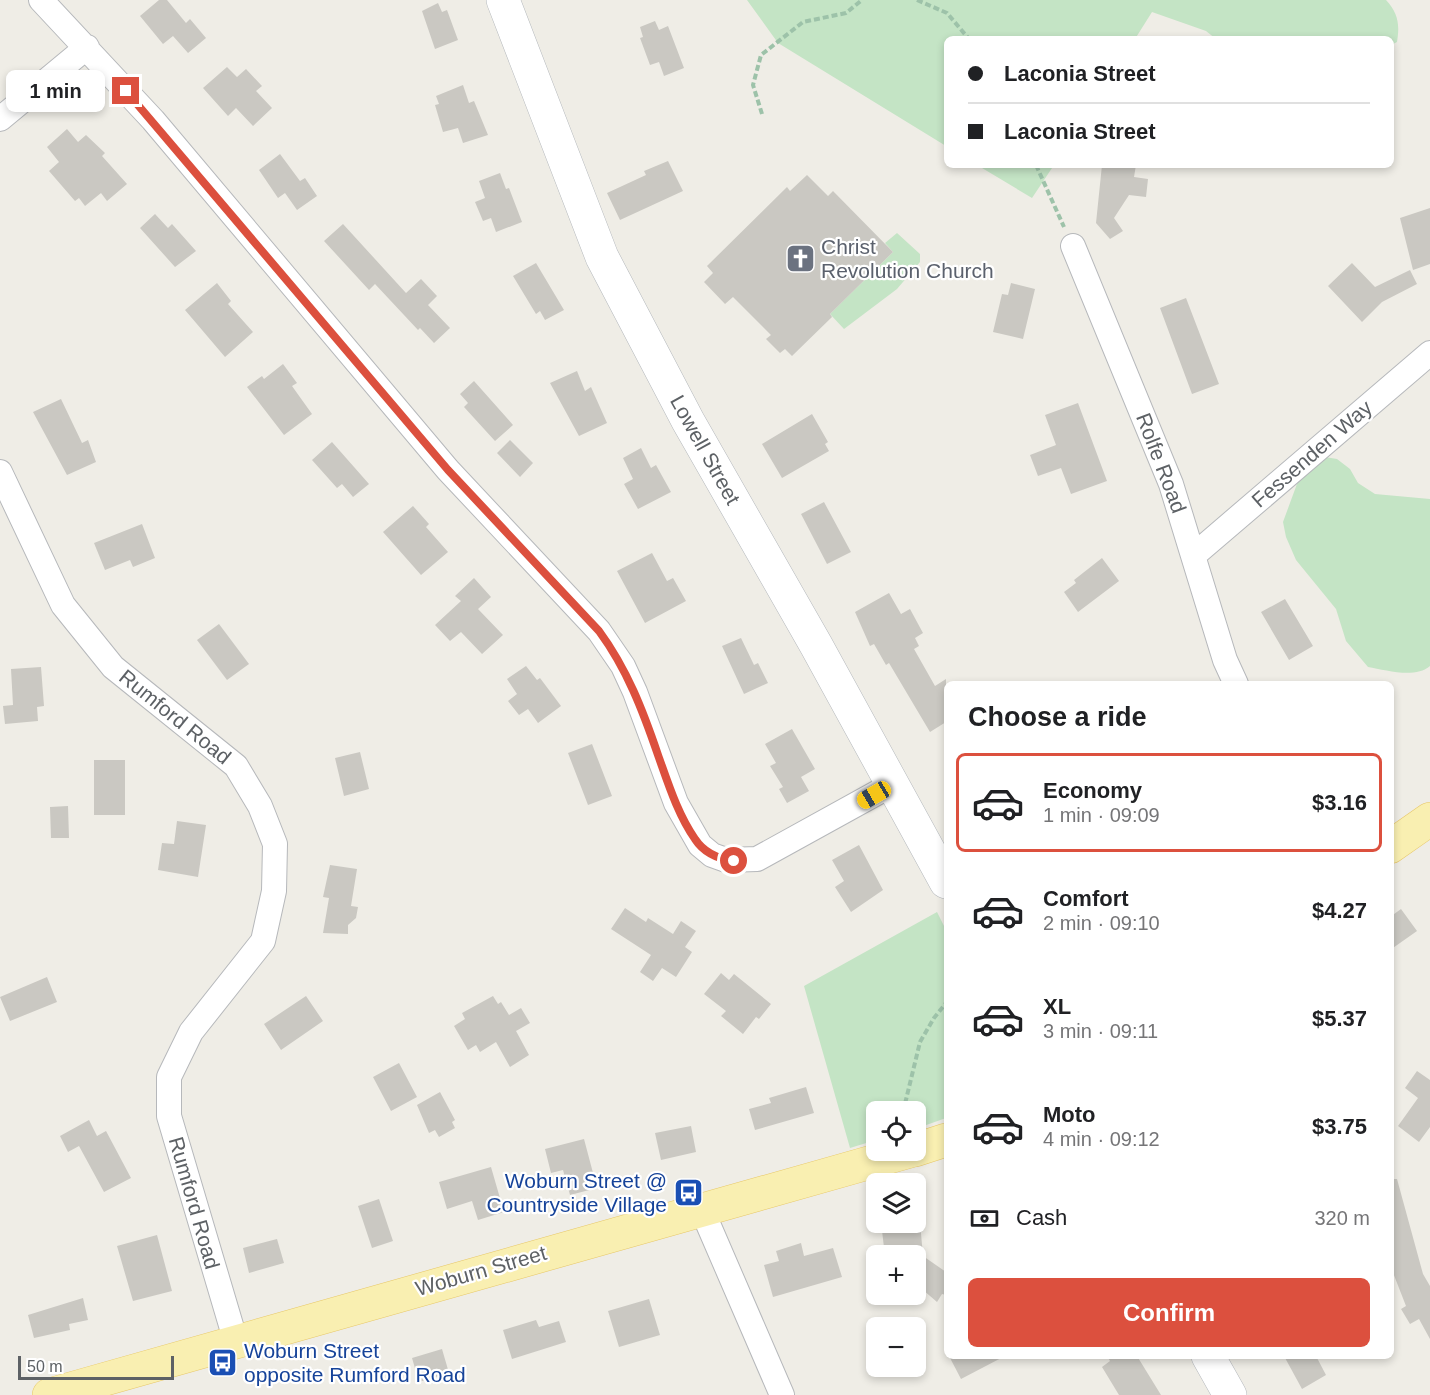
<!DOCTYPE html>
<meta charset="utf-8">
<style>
:root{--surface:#fff;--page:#f6f6f6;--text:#202124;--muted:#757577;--line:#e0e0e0;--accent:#dc503e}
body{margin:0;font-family:Arial,sans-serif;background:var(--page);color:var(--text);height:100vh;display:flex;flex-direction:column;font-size:22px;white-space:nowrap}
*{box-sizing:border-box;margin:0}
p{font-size:20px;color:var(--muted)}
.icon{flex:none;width:33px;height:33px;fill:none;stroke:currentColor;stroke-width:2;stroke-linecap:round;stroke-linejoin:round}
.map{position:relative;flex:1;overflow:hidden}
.panel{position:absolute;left:944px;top:681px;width:450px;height:678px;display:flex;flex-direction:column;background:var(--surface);border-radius:9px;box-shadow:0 3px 9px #0003}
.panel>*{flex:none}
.banner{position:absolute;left:944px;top:36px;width:450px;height:132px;border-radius:9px;box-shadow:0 3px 9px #0003;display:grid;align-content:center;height:132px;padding:0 24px;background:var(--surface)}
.fabs{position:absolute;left:866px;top:1101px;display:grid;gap:12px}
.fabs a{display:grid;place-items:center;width:60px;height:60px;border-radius:9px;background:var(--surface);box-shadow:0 3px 9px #0003;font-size:30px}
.scale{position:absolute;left:18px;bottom:15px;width:156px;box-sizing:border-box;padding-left:6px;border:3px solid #5d6165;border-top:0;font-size:16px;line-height:21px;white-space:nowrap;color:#5d6165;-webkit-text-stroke:4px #fff;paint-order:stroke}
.end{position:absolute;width:27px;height:27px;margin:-14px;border:8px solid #dc503e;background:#fff;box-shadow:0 0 0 3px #fff}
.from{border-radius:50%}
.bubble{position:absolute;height:42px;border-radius:9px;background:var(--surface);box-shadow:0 3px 9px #0003;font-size:20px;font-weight:700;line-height:42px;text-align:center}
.car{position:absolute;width:18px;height:36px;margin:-18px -9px;border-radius:8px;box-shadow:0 0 4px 2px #0007;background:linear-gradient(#f5c518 24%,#345 0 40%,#f5c518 0 76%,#345 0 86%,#f5c518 0)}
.banner b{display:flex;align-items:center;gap:21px;height:57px;font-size:22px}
.banner b+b{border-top:2px solid var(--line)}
.banner i{width:15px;height:15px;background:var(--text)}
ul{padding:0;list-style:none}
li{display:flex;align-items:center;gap:18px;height:99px;margin:0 12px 9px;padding:0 12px;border:3px solid transparent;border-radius:9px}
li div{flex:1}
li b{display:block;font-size:22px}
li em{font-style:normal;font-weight:700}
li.selected{border-color:var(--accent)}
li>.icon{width:54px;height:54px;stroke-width:1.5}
h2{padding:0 24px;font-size:27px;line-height:72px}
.pay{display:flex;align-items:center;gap:15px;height:66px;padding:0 24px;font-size:22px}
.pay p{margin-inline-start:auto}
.cta{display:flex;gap:12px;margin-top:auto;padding:12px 24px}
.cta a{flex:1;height:69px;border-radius:9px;background:var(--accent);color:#fff;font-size:24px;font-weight:700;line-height:69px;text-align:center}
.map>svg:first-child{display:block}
</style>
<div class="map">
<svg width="1430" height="1395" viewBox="0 0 1430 1395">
<rect width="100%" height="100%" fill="#efede6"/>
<path fill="#c4e4c5" d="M747 0H1386C1398 13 1400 24 1397 42L1391 45 1390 39H1216L1206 31 1152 12 1135 39H946V146L778 43Z
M977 165H1054L1032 198Z
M897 233 920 254V262L897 289 844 329 830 314 893 252 885 243Z
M1319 456 1337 459 1350 469 1358 483 1375 494 1430 499V666C1415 679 1386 670 1368 667L1346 641 1336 609 1296 560 1286 537 1283 522 1301 473Z
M937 912 946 930V1118L915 1129V1112H876V1140L850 1148 804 986Z"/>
<path fill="#cac8c2" d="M159 0H167L186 23 190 19 206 38 188 53 173 36 163 44 140 16Z
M438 3 442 12 447 10 458 40 435 49 422 11Z
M655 21 659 30 668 26 684 68 664 76 659 62 650 65 640 38 643 37 640 27Z
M227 67 237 77 246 69 262 86 256 91 272 108 253 126 236 108 228 116 203 88Z
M463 85 469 103 474 101 488 135 463 143 458 128 443 132 435 105 439 104 436 96Z
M67 129 78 142 86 135 105 153 102 156 127 184 107 201 101 193 85 206 79 198 75 201 49 171 59 162 47 147Z
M280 154 300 181 305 178 317 196 297 210 285 193 278 198 259 170Z
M668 161 683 191 620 220 607 193 646 175 644 171Z
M1102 165H1136L1134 177 1148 179 1146 197 1129 195 1114 218 1123 231 1110 239 1096 223Z
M500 173 506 189 509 188 522 222 496 232 491 218 483 221 475 202 485 198 479 181Z
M807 175 828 196 833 191 893 252 830 314 832 317 792 356 785 349 780 353 766 339 771 335 733 297 725 304 704 282 713 273 707 266 787 187 790 191Z
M1430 208V264L1413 270 1400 218Z
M155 214 168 228 172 224 196 251 175 267 140 228Z
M343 224 406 293 421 279 437 296 428 305 450 328 434 343 420 328 418 330 375 284 369 290 324 241Z
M536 263 564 310 545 320 540 311 536 314 513 276Z
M1352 263 1375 287 1410 270 1417 284 1382 302 1362 322 1328 286Z
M217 283 231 301 228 304 253 332 225 357 185 310Z
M1011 283 1035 289 1023 339 993 332 1002 294 1008 295Z
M1186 298 1219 384 1192 394 1160 308Z
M283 364 297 383 292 386 312 414 284 435 247 387 262 376 264 379Z
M577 371 585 391 591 387 607 423 579 436 550 383Z
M474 381 513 425 495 441 464 407 468 403 460 394Z
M61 399 82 443 88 440 96 462 67 475 33 412Z
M1078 403 1107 481 1071 494 1061 468 1038 476 1030 455 1056 445 1045 415Z
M812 414 828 442 825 444 829 451 782 478 762 444Z
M510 440 533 463 520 477 497 453Z
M332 442 369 484 353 497 342 484 337 488 312 460Z
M641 448 651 468 656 465 671 492 638 509 624 484 633 479 623 458Z
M824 502 851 552 827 564 801 514Z
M413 506 429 524 426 527 448 552 421 575 383 532Z
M142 524 155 558 133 567 130 560 105 570 94 543Z
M652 553 667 581 673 578 686 601 645 623 617 571Z
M1102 558 1119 581 1078 612 1064 592 1076 583 1074 580Z
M474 578 491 597 478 609 503 635 482 654 461 632 450 641 435 625 461 601 455 596Z
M889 593 901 614 910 609 923 633 915 638 919 646 914 649 935 686 946 679V722L930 732 889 663 886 665 874 644 870 646 855 612Z
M1285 599 1313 646 1289 660 1261 612Z
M219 624 249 664 227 680 197 640Z
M741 638 754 665 758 663 768 683 744 694 722 646Z
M526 666 537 680 540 678 561 706 538 723 528 709 519 715 508 701 517 694 507 679Z
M41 667 44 706 37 707 38 721 5 724 3 706 13 705 11 669Z
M792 729 815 769 801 777 809 791 787 803 779 789 783 787 770 766 776 763 765 744Z
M592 744 612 796 588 805 568 753Z
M360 752 369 789 344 796 335 758Z
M94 760H125V815H94Z
M68 806 69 838H51L50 807Z
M177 821 206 825 198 877 158 870 162 843 174 844Z
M859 845 883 890 851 912 835 887 844 881 832 860Z
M330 865 357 869 351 906 358 907 356 918 348 925V934L323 933 329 898 323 897Z
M625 908 646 922 648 918 673 934 681 921 696 931 685 947 692 952 676 977 662 968 653 981 640 972 651 955 611 929Z
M1401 909 1417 931 1390 950V917Z
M721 973 729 980 734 974 771 1004 759 1019 756 1017 743 1034 721 1016 726 1011 704 994Z
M47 977 57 1002 10 1021 0 997Z
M306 996 323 1021 281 1050 264 1024Z
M493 996 498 1004 501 1002 509 1015 521 1008 530 1023 516 1031 529 1055 510 1067 496 1042 480 1052 476 1045 468 1050 454 1026 465 1019 462 1013Z
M399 1063 417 1097 391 1111 373 1077Z
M1417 1071 1430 1080V1127L1419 1142 1398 1126 1418 1098 1405 1088Z
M806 1087 814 1113 755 1130 749 1109 771 1103 769 1098Z
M440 1092 455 1120 452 1122 455 1128 439 1137 435 1130 429 1133 417 1105Z
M89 1120 97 1136 106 1131 131 1178 104 1192 79 1146 68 1152 60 1136Z
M691 1126 696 1152 661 1160 655 1133Z
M584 1139 597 1188 570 1195 563 1170 551 1173 545 1149Z
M491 1167 504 1212 478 1220 472 1201 447 1209 439 1182Z
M1390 1179H1397L1423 1274 1430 1286V1339L1419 1319 1410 1324 1401 1309 1406 1306 1390 1265Z
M379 1199 393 1241 372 1248 358 1206Z
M881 1222H920L923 1256 946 1272V1295L942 1294 937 1302 915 1283V1256H885Z
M157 1235 172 1291 133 1301 117 1246Z
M277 1239 284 1263 249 1273 243 1248Z
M801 1243 804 1256 833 1248 842 1277 773 1297 764 1265 779 1261 776 1251Z
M83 1298 88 1320 69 1324 70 1330 34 1338 28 1315Z
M649 1299 660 1335 619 1347 608 1311Z
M536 1320 539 1327 559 1321 566 1342 512 1359 503 1330Z
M442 1349 449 1373 419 1382 412 1358Z
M949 1356H1005L961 1379Z
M1107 1356H1137L1161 1395H1119L1102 1367 1110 1361Z
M1284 1356H1316L1326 1375 1302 1389Z"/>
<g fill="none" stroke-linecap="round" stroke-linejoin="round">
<defs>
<path id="minor" d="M41 0 153 120 448 470 599 631 623 666 635 692 676 803 700 845 712 855 726 860 757 859 893 784
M0 119 87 47
M1073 246 1171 484 1225 660 1236 684
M0 472 63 605 113 667 236 766 260 806 275 844 274 891 263 941 191 1032 169 1077V1116L236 1342
M1193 556 1430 353
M702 1210 782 1395"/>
<path id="secondary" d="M503 0 602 257 688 421 816 645 946 882
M1208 1356 1230 1395"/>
<path id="primary" d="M1390 847 1430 819
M915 1150 946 1140
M49 1395 914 1150"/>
</defs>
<use href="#minor" stroke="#b6b8bb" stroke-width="26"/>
<use href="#secondary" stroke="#b4b8bc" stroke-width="34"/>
<use href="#primary" stroke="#e7c767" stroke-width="34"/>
<path stroke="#9dc2a9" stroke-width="4" stroke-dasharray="6 3" stroke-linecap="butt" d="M917 0 947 13 969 39
M762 114 753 85 761 55 803 22 846 13 862 0
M1036 165 1064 227
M903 1112 920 1042 934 1018 946 1003"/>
<use href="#minor" stroke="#fff" stroke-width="24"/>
<use href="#secondary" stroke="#fff" stroke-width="33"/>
<use href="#primary" stroke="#f9efb1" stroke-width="33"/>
</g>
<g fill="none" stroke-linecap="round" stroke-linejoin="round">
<path stroke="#dc503e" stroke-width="8" d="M126 91 448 470 599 631C627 669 643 711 658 755 668 783 678 815 695 839 704 853 719 859 734 861"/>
</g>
<defs>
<symbol id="church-square" viewBox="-11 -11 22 22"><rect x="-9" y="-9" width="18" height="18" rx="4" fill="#6b7280" stroke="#fff"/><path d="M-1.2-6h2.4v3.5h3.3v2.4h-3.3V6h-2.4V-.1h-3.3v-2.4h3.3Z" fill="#fff"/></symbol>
<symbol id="bus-square" viewBox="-11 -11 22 22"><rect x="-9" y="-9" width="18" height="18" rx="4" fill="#1a4fb4" stroke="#fff"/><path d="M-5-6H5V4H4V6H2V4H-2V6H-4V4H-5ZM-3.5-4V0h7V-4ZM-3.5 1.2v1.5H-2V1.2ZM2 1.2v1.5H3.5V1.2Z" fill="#fff"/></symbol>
</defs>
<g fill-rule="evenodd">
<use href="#church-square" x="784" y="242" width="33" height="33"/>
<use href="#bus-square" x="672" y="1176" width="33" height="33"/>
<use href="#bus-square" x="206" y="1346" width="33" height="33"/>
</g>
<g text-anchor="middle" stroke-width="4.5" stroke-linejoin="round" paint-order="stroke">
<g font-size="21" fill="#5b616d" stroke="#fff" text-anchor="start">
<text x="821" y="254">Christ<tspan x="821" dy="24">Revolution Church</tspan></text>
</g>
<g font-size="21" fill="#5d6165" stroke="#fff">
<text transform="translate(705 450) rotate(61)" y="7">Lowell Street</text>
<text transform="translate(1312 454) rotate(-41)" y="7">Fessenden Way</text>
<text transform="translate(1161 463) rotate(69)" y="7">Rolfe Road</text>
<text transform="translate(175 717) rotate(39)" y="7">Rumford Road</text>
<text transform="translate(194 1203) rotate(74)" y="7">Rumford Road</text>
<text transform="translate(481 1271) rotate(-16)" y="7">Woburn Street</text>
</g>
<g font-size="21" fill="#164399" stroke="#fff" text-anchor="end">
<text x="667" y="1188">Woburn Street @<tspan x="667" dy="24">Countryside Village</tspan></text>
<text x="244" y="1358" text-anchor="start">Woburn Street<tspan x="244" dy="24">opposite Rumford Road</tspan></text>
</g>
</g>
</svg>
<div class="fabs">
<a><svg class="icon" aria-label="locate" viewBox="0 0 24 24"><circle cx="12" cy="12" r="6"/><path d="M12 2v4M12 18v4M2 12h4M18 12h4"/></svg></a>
<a><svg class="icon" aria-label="layers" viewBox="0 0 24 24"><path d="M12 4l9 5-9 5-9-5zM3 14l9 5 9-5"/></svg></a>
<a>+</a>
<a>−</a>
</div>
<div class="scale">50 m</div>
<i class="end from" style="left:734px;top:861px"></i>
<i class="end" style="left:126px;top:91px"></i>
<div class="bubble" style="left:6px;top:70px;width:99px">1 min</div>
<i class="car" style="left:874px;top:795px;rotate:240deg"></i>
<div class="banner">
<b><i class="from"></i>Laconia Street</b>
<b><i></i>Laconia Street</b>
</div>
<section class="panel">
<h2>Choose a ride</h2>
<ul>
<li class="selected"><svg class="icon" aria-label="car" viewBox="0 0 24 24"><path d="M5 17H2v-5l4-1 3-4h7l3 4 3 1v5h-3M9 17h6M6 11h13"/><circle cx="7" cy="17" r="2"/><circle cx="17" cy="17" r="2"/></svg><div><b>Economy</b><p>1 min · 09:09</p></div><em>$3.16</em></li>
<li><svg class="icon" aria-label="car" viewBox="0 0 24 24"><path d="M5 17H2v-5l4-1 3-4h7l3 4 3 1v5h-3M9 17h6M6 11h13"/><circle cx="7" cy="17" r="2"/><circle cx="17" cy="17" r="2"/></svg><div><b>Comfort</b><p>2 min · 09:10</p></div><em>$4.27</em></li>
<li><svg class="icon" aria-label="car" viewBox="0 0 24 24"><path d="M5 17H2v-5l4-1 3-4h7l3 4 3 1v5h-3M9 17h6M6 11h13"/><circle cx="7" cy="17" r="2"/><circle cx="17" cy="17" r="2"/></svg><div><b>XL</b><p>3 min · 09:11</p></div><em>$5.37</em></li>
<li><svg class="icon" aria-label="car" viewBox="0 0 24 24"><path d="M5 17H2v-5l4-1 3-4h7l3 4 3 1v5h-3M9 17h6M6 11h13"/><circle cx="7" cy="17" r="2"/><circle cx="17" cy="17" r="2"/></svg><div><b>Moto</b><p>4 min · 09:12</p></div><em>$3.75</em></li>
</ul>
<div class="pay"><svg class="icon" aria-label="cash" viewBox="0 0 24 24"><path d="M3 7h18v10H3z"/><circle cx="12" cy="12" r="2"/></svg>Cash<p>320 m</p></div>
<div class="cta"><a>Confirm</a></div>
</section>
</div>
